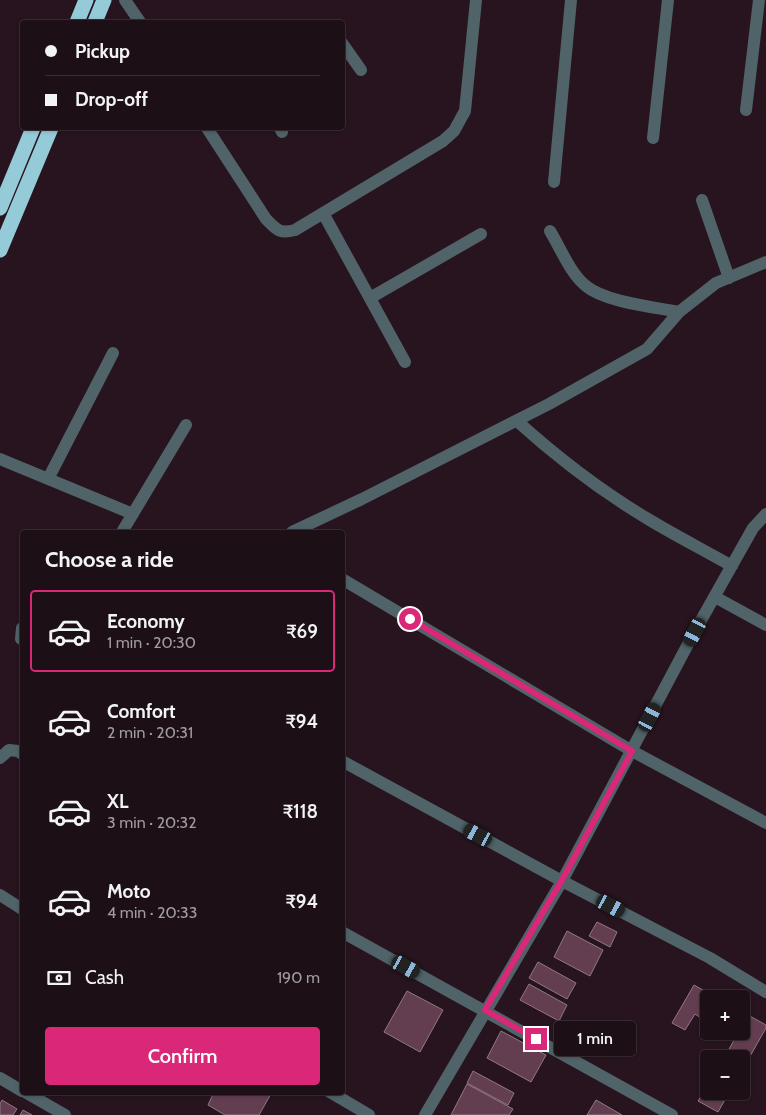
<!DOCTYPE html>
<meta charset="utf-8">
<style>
:root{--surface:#1d0f16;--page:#2a1d23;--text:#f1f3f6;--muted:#a09ca1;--line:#3b2f35;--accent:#db2777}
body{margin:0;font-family:Cabin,sans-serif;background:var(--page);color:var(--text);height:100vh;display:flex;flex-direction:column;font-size:19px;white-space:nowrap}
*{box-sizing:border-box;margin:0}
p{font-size:16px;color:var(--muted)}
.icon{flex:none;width:28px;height:28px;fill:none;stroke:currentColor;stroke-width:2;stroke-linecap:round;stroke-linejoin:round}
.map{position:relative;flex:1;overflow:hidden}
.sheet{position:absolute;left:20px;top:530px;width:325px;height:565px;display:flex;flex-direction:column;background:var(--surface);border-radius:5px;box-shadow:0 1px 4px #0004,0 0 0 1px var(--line)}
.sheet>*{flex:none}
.hud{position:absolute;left:20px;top:20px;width:325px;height:110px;border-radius:5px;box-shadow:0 1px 4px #0004,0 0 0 1px var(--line);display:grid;align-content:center;height:110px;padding:0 25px;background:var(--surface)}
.fabs{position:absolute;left:700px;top:990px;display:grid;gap:10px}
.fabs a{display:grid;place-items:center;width:50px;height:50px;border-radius:5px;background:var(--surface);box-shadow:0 1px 4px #0004,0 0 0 1px var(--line);font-size:25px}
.end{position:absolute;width:22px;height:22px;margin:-11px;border:6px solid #db2777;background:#fff;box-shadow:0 0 0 2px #fff}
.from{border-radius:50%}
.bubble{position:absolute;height:35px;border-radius:5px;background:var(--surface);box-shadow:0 1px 4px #0004,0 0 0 1px var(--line);font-size:16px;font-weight:600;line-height:35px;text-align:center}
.car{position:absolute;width:15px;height:30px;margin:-15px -8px;border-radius:6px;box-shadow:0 0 4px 1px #0007;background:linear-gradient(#222 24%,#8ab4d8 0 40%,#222 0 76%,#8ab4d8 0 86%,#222 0)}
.hud b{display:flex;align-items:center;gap:18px;height:48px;font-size:19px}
.hud b+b{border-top:1px solid var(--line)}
.hud i{width:12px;height:12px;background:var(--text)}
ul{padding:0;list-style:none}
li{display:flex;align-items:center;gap:15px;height:82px;margin:0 10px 8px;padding:0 15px;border:2px solid transparent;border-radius:5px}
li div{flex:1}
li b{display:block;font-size:19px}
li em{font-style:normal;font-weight:600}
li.active{border-color:var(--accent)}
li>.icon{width:45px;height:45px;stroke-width:1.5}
h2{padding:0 25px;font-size:22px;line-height:60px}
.pay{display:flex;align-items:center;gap:12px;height:55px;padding:0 25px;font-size:19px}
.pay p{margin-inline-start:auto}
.primary-button{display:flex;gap:10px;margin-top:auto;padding:10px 25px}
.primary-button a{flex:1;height:58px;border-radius:5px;background:var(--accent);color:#fff;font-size:20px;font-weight:600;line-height:58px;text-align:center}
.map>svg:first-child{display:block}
</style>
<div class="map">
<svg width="766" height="1115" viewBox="0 0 766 1115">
<rect width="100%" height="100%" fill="#27141e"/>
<path fill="#633e50" stroke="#917884" d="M597 922 617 932 610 947 589 936Z
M567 931 603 950 590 976 554 957Z
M538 962 576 983 567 999 529 978Z
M529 984 567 1005 559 1021 520 1000Z
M694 985 717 998 709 999V1012L704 1020 695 1014 685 1030 672 1023Z
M407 991 443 1010 420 1052 384 1032Z
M748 1015 766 1025V1028L744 1067 741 1065 742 1059 728 1051 739 1031H741V1027Z
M501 1031 546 1055 531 1082 487 1058Z
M473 1071 514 1093 508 1105 467 1083Z
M467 1084 513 1109 509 1115H451Z
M706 1088 709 1091H712L722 1097 725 1091H730L718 1112 698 1101Z
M214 1092H272L259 1115H225L208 1105Z
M2 1100 17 1109 13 1115H0V1104Z
M596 1100 622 1115H587Z
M23 1110 32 1115H20Z"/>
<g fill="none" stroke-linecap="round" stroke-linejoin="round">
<path stroke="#4f6369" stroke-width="12" d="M125 0 140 22
M342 43 361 70
M746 110 759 0
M207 128 266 219C277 230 279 234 295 230L443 141 454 131 465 111 476 0
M280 128 282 132
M653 138 668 0
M554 182 571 0
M702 200 729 278
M323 213 405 362
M550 231C561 249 570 273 586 286 605 302 654 307 679 312
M370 298 481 234
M517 421C558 458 601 491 648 519 676 536 704 550 732 566
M0 459 133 514
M48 479 113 353
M122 532 186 425
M292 532 362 499 549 404 647 349 679 312 716 283 766 262
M342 579 632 751 766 823
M715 597 766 625
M21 639 22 628
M0 758 9 750 18 751 22 754
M342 761 562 881 710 958 766 992
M0 895 22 909
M342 932 672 1115
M0 1078 22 1091
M25 1092 65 1115
M330 1092 369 1115
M425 1115 562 881 695 631 753 528 766 514"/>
<path stroke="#95cad8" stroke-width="15" d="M77 22 86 0
M95 22 104 0
M0 208 33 128
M0 250 51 128"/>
</g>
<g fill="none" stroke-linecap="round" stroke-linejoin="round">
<path stroke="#db2777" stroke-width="6" d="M410 619 632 751 562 880 485 1010 536 1039"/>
</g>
</svg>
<div class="fabs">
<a>+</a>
<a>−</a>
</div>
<i class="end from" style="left:410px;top:619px"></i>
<i class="end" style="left:536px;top:1039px"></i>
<div class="bubble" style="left:554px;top:1021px;width:82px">1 min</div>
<i class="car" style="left:695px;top:632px;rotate:208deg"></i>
<i class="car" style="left:650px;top:717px;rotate:28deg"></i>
<i class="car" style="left:478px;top:835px;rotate:298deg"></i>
<i class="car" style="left:611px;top:906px;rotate:118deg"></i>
<i class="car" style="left:406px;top:967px;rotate:119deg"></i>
<div class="hud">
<b><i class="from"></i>Pickup</b>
<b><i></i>Drop-off</b>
</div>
<section class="sheet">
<h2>Choose a ride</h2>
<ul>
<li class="active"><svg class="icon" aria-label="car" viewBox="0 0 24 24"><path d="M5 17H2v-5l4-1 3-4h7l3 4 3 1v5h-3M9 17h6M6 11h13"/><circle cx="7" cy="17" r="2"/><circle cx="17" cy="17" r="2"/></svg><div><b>Economy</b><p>1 min · 20:30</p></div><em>₹69</em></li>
<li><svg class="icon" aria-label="car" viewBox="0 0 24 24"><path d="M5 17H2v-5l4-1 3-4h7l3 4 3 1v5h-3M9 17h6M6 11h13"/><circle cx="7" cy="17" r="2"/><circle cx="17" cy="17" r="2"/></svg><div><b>Comfort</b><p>2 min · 20:31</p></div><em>₹94</em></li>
<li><svg class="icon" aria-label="car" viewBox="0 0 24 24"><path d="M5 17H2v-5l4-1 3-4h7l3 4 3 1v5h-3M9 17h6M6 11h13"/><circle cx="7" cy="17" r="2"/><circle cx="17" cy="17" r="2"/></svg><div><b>XL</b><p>3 min · 20:32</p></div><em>₹118</em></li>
<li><svg class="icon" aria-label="car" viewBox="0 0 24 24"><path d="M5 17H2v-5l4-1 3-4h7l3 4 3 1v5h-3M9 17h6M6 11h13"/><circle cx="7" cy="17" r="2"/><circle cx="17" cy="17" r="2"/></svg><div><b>Moto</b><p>4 min · 20:33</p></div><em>₹94</em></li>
</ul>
<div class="pay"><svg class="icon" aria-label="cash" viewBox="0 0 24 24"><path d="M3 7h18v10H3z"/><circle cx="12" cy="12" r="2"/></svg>Cash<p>190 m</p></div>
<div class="primary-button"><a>Confirm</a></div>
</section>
</div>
